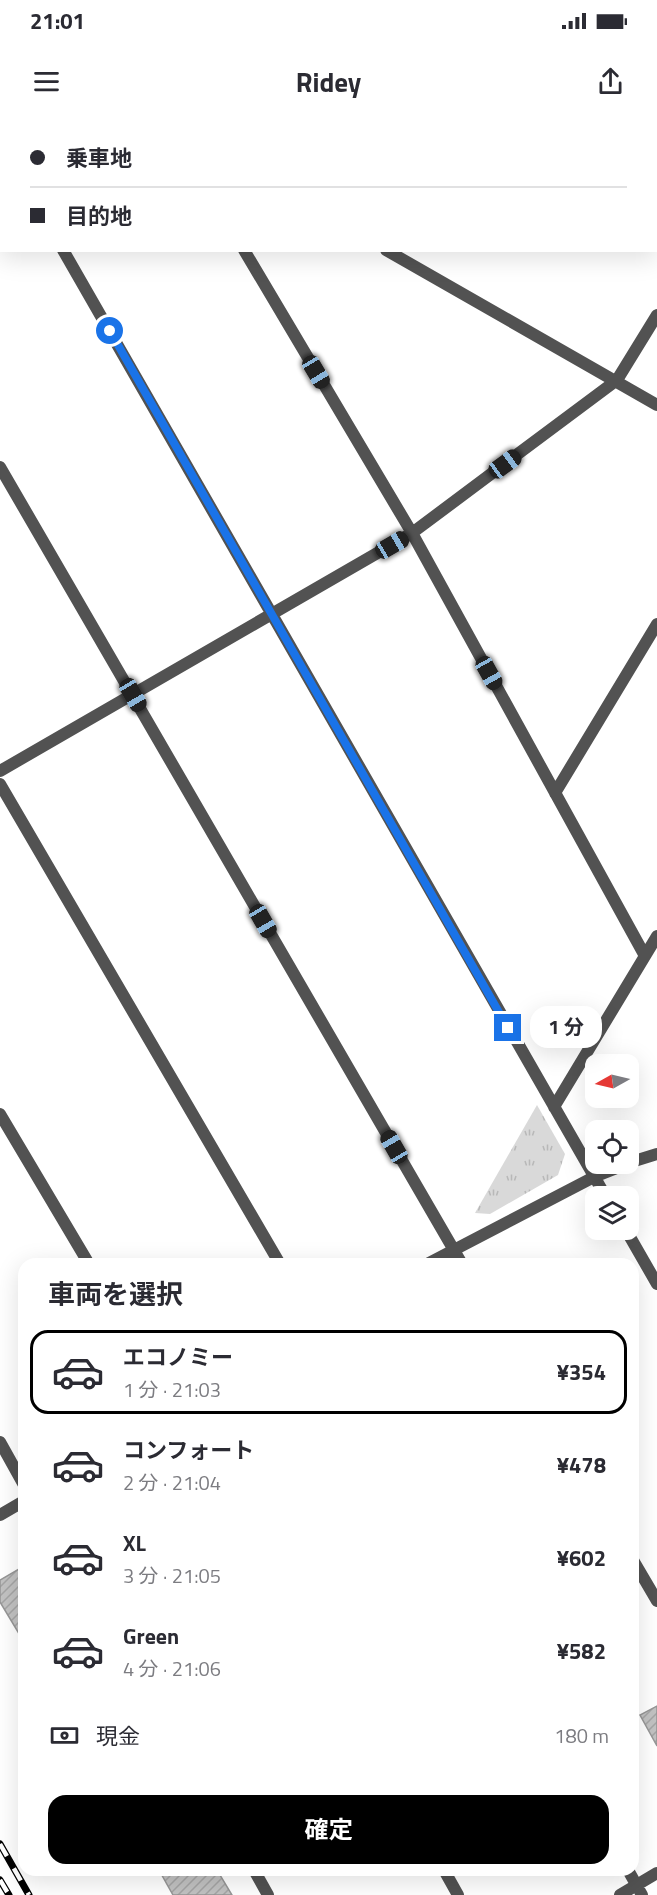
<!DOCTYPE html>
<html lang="ja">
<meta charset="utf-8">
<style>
:root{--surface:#fff;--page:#f7f7f7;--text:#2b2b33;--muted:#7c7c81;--line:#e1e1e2;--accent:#000}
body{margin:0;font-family:"Titillium Web","Noto Sans JP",sans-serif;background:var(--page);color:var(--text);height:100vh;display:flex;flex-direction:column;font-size:22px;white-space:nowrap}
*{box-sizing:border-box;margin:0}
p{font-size:20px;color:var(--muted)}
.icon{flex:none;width:33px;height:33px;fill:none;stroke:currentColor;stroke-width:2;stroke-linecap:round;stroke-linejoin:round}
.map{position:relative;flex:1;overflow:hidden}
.drawer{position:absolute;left:18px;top:1138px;width:621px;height:618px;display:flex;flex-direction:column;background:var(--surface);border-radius:18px;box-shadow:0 6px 24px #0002}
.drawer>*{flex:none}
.banner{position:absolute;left:0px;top:0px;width:657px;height:132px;box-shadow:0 6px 24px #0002;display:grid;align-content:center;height:132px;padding:0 30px;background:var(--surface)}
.needle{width:39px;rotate:262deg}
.buttons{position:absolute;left:585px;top:934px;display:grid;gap:12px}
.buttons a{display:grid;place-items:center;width:54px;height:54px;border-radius:12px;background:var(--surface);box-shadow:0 6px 24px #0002;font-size:30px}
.end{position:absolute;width:27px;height:27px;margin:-14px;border:8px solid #1a73e8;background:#fff;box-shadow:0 0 0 3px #fff}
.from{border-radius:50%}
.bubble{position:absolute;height:42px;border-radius:18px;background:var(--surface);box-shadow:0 6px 24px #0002;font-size:20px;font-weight:700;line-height:42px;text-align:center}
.car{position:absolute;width:18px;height:36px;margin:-18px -9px;border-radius:8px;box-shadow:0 0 4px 2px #0007;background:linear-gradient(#222 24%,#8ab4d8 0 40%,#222 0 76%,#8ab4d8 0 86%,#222 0)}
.banner b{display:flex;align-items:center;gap:21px;height:57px;font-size:22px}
.banner b+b{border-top:2px solid var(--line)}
.banner i{width:15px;height:15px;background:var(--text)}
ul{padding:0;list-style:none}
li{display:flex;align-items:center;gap:18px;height:84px;margin:0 12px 9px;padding:0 18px;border:3px solid transparent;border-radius:18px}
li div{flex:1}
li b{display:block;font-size:22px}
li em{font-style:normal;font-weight:700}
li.active{border-color:var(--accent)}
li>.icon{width:54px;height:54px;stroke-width:1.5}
h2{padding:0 30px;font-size:27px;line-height:72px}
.pay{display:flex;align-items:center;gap:15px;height:66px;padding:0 30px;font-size:22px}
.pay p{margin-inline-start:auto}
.action{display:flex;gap:12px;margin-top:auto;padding:12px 30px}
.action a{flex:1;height:69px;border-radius:18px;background:var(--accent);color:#fff;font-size:24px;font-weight:700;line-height:69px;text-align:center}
.status{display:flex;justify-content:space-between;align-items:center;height:42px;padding:0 30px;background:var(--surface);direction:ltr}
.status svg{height:16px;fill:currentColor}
header{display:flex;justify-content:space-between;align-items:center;height:78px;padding:0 30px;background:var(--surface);font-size:27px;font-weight:700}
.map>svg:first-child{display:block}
</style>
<div class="status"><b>21:01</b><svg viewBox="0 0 49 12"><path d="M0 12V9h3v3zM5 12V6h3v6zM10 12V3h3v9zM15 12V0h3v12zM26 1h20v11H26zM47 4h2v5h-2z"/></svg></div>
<header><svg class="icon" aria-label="menu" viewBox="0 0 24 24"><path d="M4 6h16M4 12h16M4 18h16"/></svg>Ridey<svg class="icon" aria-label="share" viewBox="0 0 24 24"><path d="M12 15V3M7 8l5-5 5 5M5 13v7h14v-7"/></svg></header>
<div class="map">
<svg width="657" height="1775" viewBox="0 0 657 1775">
<defs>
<pattern id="park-tufts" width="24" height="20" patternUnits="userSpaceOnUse" patternTransform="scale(1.5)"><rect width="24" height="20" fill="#d9d9d9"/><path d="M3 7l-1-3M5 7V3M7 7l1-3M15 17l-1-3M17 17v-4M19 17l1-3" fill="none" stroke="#b8b8b8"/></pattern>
<pattern id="building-hatch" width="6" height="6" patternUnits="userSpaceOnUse" patternTransform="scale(1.5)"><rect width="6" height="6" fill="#c2c2c2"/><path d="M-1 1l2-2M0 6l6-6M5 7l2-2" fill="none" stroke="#a5a5a5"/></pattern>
</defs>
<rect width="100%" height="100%" fill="#fff"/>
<path fill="url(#park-tufts)" d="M537 985 565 1034 558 1055 490 1094 475 1093Z"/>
<path fill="url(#building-hatch)" stroke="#969696" stroke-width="1.5" d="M24 1446V1522L0 1482V1460Z
M657 1586V1626L640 1595Z
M159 1750H217L232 1775H173Z"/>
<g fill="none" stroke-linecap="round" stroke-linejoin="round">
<path stroke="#525252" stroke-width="12" d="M23 0 27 2
M512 0 514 2
M232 2 233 0
M0 21 2 24
M656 96 657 97
M63 130 606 1077
M244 130 412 413 645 836
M386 130 657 285
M0 347 462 1144
M0 651 412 413 617 260 657 195
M0 664 280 1144
M555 673 657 504
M554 987 657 816
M0 994 89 1144
M628 1043 657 1034
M626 1110 657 1164
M427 1144 594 1057 627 1044
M0 1322 24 1365
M0 1395 24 1381
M633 1440 657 1481
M254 1750 268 1775
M444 1750 458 1775
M628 1750 642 1775
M620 1775 657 1753"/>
<defs>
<path id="rail" d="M0 1724 29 1775
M0 1760 9 1775"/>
</defs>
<use href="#rail" stroke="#000" stroke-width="7"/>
<use href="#rail" stroke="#fff" stroke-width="4.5" stroke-dasharray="14" stroke-linecap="butt"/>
</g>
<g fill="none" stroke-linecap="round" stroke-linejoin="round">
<path stroke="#1a73e8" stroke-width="8" d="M110 211 508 908"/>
</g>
</svg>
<div class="buttons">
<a><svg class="needle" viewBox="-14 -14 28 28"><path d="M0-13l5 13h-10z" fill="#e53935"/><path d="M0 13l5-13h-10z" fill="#7c7c81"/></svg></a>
<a><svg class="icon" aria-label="locate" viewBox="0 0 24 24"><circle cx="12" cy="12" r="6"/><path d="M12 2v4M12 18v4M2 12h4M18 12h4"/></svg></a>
<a><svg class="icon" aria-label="layers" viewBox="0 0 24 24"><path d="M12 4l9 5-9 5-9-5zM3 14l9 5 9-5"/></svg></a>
</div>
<i class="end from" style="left:110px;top:211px"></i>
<i class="end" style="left:508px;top:908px"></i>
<div class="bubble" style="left:530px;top:886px;width:72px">1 分</div>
<i class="car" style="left:316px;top:252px;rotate:149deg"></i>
<i class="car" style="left:505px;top:344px;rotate:54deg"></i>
<i class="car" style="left:392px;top:425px;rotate:60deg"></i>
<i class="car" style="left:489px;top:553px;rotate:151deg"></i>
<i class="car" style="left:133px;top:575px;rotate:150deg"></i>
<i class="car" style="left:263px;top:801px;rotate:150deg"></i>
<i class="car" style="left:394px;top:1027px;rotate:330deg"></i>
<div class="banner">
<b><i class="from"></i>乗車地</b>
<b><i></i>目的地</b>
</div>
<section class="drawer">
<h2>車両を選択</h2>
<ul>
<li class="active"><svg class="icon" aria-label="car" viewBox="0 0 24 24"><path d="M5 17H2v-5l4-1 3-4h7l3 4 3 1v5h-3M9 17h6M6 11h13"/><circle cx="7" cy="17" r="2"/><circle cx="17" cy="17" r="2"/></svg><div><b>エコノミー</b><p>1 分 · 21:03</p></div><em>¥354</em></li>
<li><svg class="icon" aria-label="car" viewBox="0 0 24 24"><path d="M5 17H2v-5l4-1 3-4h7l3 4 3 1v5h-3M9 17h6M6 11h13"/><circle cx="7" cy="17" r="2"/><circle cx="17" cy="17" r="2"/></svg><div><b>コンフォート</b><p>2 分 · 21:04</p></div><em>¥478</em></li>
<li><svg class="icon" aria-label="car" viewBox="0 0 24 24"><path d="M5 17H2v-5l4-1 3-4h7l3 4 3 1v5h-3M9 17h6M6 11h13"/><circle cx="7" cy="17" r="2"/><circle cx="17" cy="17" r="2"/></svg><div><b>XL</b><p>3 分 · 21:05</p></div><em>¥602</em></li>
<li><svg class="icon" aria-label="car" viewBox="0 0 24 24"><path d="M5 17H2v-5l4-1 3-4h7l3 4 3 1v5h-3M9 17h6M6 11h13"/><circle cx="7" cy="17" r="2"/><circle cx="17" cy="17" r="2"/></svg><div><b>Green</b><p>4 分 · 21:06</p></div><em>¥582</em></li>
</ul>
<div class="pay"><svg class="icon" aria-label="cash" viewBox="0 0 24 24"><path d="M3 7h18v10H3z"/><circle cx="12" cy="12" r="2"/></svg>現金<p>180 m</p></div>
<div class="action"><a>確定</a></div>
</section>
</div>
